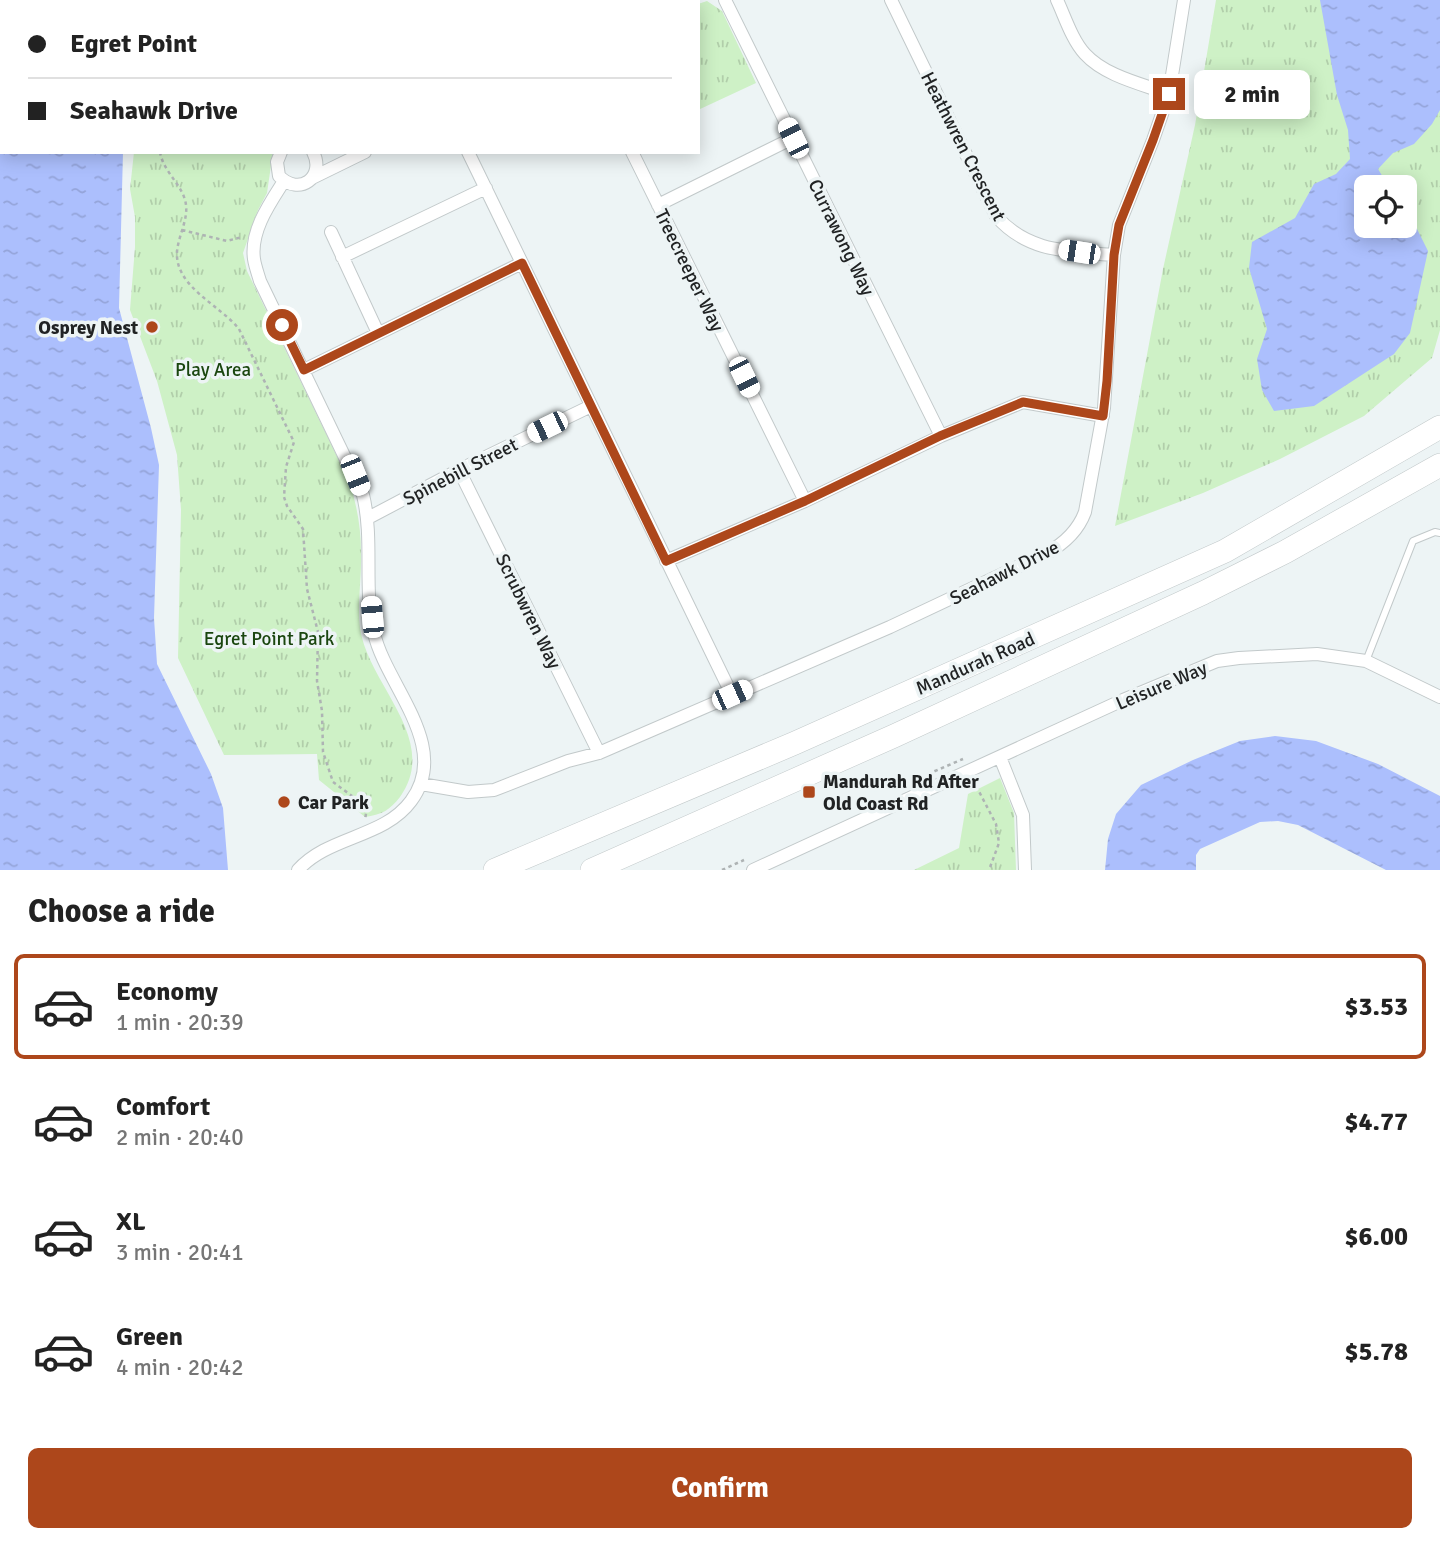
<!DOCTYPE html>
<meta charset="utf-8">
<style>
:root{--surface:#fff;--page:#f2f2f2;--text:#222;--muted:#767676;--line:#e0e0e0;--accent:#ad471b}
body{margin:0;font-family:Signika,sans-serif;background:var(--page);color:var(--text);height:100vh;display:flex;flex-direction:column;font-size:26px;white-space:nowrap}
*{box-sizing:border-box;margin:0}
p{font-size:23px;color:var(--muted)}
.icon{flex:none;width:38px;height:38px;fill:none;stroke:currentColor;stroke-width:2;stroke-linecap:round;stroke-linejoin:round}
.map{position:relative;height:870px;overflow:hidden}
.details{display:flex;flex-direction:column;background:var(--surface);flex:1}
.details>*{flex:none}
.top-card{position:absolute;left:0px;top:0px;width:700px;height:154px;box-shadow:0 4px 18px #0003;display:grid;align-content:center;height:154px;padding:0 28px;background:var(--surface)}
.buttons{position:absolute;left:1354px;top:175px;display:grid;gap:14px}
.buttons a{display:grid;place-items:center;width:63px;height:63px;border-radius:10px;background:var(--surface);box-shadow:0 4px 18px #0003;font-size:35px}
.end{position:absolute;width:32px;height:32px;margin:-16px;border:9px solid #ad471b;background:#fff;box-shadow:0 0 0 4px #fff}
.from{border-radius:50%}
.bubble{position:absolute;height:49px;border-radius:10px;background:var(--surface);box-shadow:0 4px 18px #0003;font-size:23px;font-weight:700;line-height:49px;text-align:center}
.car{position:absolute;width:21px;height:42px;margin:-21px -10px;border-radius:9px;box-shadow:0 0 5px 2px #0007;background:linear-gradient(#fff 24%,#345 0 40%,#fff 0 76%,#345 0 86%,#fff 0)}
.top-card b{display:flex;align-items:center;gap:24px;height:66px;font-size:26px}
.top-card b+b{border-top:2px solid var(--line)}
.top-card i{width:18px;height:18px;background:var(--text)}
ul{padding:0;list-style:none}
li{display:flex;align-items:center;gap:21px;height:105px;margin:0 14px 10px;padding:0 14px;border:4px solid transparent;border-radius:10px}
li div{flex:1}
li b{display:block;font-size:26px}
li em{font-style:normal;font-weight:700}
li.active{border-color:var(--accent)}
li>.icon{width:63px;height:63px;stroke-width:1.5}
h2{padding:0 28px;font-size:32px;line-height:84px}
.button{display:flex;gap:14px;margin-top:auto;padding:14px 28px}
.button a{flex:1;height:80px;border-radius:10px;background:var(--accent);color:#fff;font-size:28px;font-weight:700;line-height:80px;text-align:center}
.map>svg:first-child{display:block}
</style>
<div class="map">
<svg width="1440" height="870" viewBox="0 0 1440 870">
<defs>
<pattern id="grass-tufts" width="24" height="20" patternUnits="userSpaceOnUse" patternTransform="scale(1.75)"><rect width="24" height="20" fill="#cef1c6"/><path d="M3 7l-1-3M5 7V3M7 7l1-3M15 17l-1-3M17 17v-4M19 17l1-3" fill="none" stroke="#b1ceaa"/></pattern>
<pattern id="water-ripples" width="26" height="14" patternUnits="userSpaceOnUse" patternTransform="scale(1.75)"><rect width="26" height="14" fill="#acbffd"/><path d="M2 4q2-2 4 0t4 0M15 11q2-2 4 0t4 0" fill="none" stroke="#94a4d9"/></pattern>
</defs>
<rect width="100%" height="100%" fill="#edf4f5"/>
<path fill="url(#grass-tufts)" fill-rule="evenodd" d="M1216 0H1440V330L1432 358 1364 416 1280 459 1203 493 1115 526 1163 269 1195 125ZM1367 187H1405V226H1367Z
M707 1 722 11 756 83 698 110V4Z
M134 152H273L267 193 258 210 243 253 247 271 350 483C357 507 361 528 361 552 362 577 357 603 360 628 368 685 441 739 400 797 390 810 381 815 365 817L319 780 317 754 224 755 178 658 181 510 177 455 157 381 130 310 135 247V217L130 189Z
M1000 778 1014 813 1016 870H914L959 848 968 794Z"/>
<path fill="url(#water-ripples)" d="M1320 0H1440V110L1432 124 1414 144 1393 153 1378 169 1389 187H1367V226H1405V205L1428 251 1410 333 1394 354 1314 406 1274 411 1262 390 1257 359 1267 329 1249 268 1252 242 1295 218 1314 184 1336 174 1350 159 1348 130 1337 95Z
M0 83 2 152H123L119 308 151 428 159 465 154 618 157 664 211 774 223 808 228 870H0Z
M1275 736 1316 741 1378 764 1440 796V870H1386L1298 825 1278 821 1260 822 1200 849 1196 855V870H1105L1108 839 1116 814 1141 785 1193 760 1240 741Z"/>
<g fill="none" stroke-linecap="round" stroke-linejoin="round">
<defs>
<path id="lane" d="M1366 661 1413 541 1435 532 1440 533"/>
<path id="street" d="M333 0V2
M513 0 514 2
M725 0 941 436
M891 0 996 216C1028 253 1069 251 1114 255
M1057 0C1065 17 1072 40 1085 54 1105 76 1142 84 1169 94
M262 2V0
M270 2 274 0
M448 2 451 0
M626 2 630 0
M676 2 679 0
M281 152 277 162 279 176C299 197 326 177 313 152
M468 152 732 695
M632 152 805 501
M312 178 365 152
M284 181C270 203 250 231 254 259 255 266 258 274 260 281L363 495C374 540 363 589 374 633 386 686 452 746 411 801 384 838 328 836 298 870
M658 205 793 138
M331 232 378 333
M342 257 486 188
M304 370 522 263
M459 470 599 753
M368 518 459 470 591 406
M666 561 805 501 941 436 1023 402 1103 416
M1000 757 1023 815 1025 870
M421 784 468 792 494 790 568 761 599 753 890 627 1047 553C1065 543 1078 531 1085 512L1104 408 1114 255 1119 225 1153 140 1169 94 1184 0
M753 870 1123 700 1217 661 1239 658 1317 654 1366 661 1440 697"/>
<path id="highway" d="M495 870 795 743 1225 551 1440 427
M592 870 894 736 1203 593 1285 552 1440 465"/>
</defs>
<use href="#lane" stroke="#c2c9ca" stroke-width="8"/>
<use href="#street" stroke="#c2c9ca" stroke-width="14"/>
<use href="#highway" stroke="#c2c9ca" stroke-width="24"/>
<path stroke="#aeb3b4" stroke-width="2.5" stroke-dasharray="3.5 3.5" stroke-linecap="butt" d="M192 2 193 0
M160 152C163 172 184 186 186 205 188 220 178 237 177 252 175 287 220 305 239 329L294 442 286 467 284 497 287 506 303 529 307 589 318 632 317 681 322 711 323 752 333 782 367 807 365 820
M182 230 227 241 242 237
M928 774 963 759
M973 780 996 824 999 843 989 870
M722 870 744 860"/>
<use href="#lane" stroke="#fff" stroke-width="6"/>
<use href="#street" stroke="#fff" stroke-width="12"/>
<use href="#highway" stroke="#fff" stroke-width="23"/>
</g>
<g fill="none" stroke-linecap="round" stroke-linejoin="round">
<path stroke="#ad471b" stroke-width="9" d="M282 325 304 370 522 263 666 561 805 501 940 436 1023 402 1103 416 1107 381 1114 255 1119 225 1153 140 1169 94"/>
</g>
<g fill="#ad471b" stroke="#edf4f5" stroke-width="2.5">
<circle cx="152" cy="327" r="7"/>
<rect x="802" y="785" width="14" height="14" rx="3.5"/>
<circle cx="284" cy="802" r="7"/>
</g>
<g text-anchor="middle" stroke-width="7" stroke-linejoin="round" paint-order="stroke">
<g font-size="19" fill="#212324" stroke="#edf4f5">
<text transform="translate(964 146) rotate(63)" y="7">Heathwren Crescent</text>
<text transform="translate(842 237) rotate(64)" y="7">Currawong Way</text>
<text transform="translate(690 270) rotate(64)" y="7">Treecreeper Way</text>
<text transform="translate(460 471) rotate(-27)" y="7">Spinebill Street</text>
<text transform="translate(1004 572) rotate(-27)" y="7">Seahawk Drive</text>
<text transform="translate(529 611) rotate(64)" y="7">Scrubwren Way</text>
<text transform="translate(975 663) rotate(-24)" y="7">Mandurah Road</text>
<text transform="translate(1161 685) rotate(-23)" y="7">Leisure Way</text>
</g>
<g font-size="19" font-weight="bold" fill="#212324" stroke="#edf4f5" text-anchor="start">
<text x="138" y="334" text-anchor="end">Osprey Nest</text>
<text x="823" y="788">Mandurah Rd After<tspan x="823" dy="22">Old Coast Rd</tspan></text>
<text x="298" y="809">Car Park</text>
</g>
<g font-size="19" fill="#1a460f" stroke="#edf4f5">
<text x="213" y="376">Play Area</text>
<text x="269" y="645">Egret Point Park</text>
</g>
</g>
</svg>
<div class="buttons">
<a><svg class="icon" aria-label="locate" viewBox="0 0 24 24"><circle cx="12" cy="12" r="6"/><path d="M12 2v4M12 18v4M2 12h4M18 12h4"/></svg></a>
</div>
<i class="end from" style="left:282px;top:325px"></i>
<i class="end" style="left:1169px;top:94px"></i>
<div class="bubble" style="left:1194px;top:70px;width:116px">2 min</div>
<i class="car" style="left:793px;top:138px;rotate:334deg"></i>
<i class="car" style="left:1079px;top:252px;rotate:279deg"></i>
<i class="car" style="left:744px;top:377px;rotate:154deg"></i>
<i class="car" style="left:547px;top:427px;rotate:244deg"></i>
<i class="car" style="left:355px;top:475px;rotate:158deg"></i>
<i class="car" style="left:372px;top:617px;rotate:355deg"></i>
<i class="car" style="left:732px;top:695px;rotate:66deg"></i>
<div class="top-card">
<b><i class="from"></i>Egret Point</b>
<b><i></i>Seahawk Drive</b>
</div>
</div>
<section class="details">
<h2>Choose a ride</h2>
<ul>
<li class="active"><svg class="icon" aria-label="car" viewBox="0 0 24 24"><path d="M5 17H2v-5l4-1 3-4h7l3 4 3 1v5h-3M9 17h6M6 11h13"/><circle cx="7" cy="17" r="2"/><circle cx="17" cy="17" r="2"/></svg><div><b>Economy</b><p>1 min · 20:39</p></div><em>$3.53</em></li>
<li><svg class="icon" aria-label="car" viewBox="0 0 24 24"><path d="M5 17H2v-5l4-1 3-4h7l3 4 3 1v5h-3M9 17h6M6 11h13"/><circle cx="7" cy="17" r="2"/><circle cx="17" cy="17" r="2"/></svg><div><b>Comfort</b><p>2 min · 20:40</p></div><em>$4.77</em></li>
<li><svg class="icon" aria-label="car" viewBox="0 0 24 24"><path d="M5 17H2v-5l4-1 3-4h7l3 4 3 1v5h-3M9 17h6M6 11h13"/><circle cx="7" cy="17" r="2"/><circle cx="17" cy="17" r="2"/></svg><div><b>XL</b><p>3 min · 20:41</p></div><em>$6.00</em></li>
<li><svg class="icon" aria-label="car" viewBox="0 0 24 24"><path d="M5 17H2v-5l4-1 3-4h7l3 4 3 1v5h-3M9 17h6M6 11h13"/><circle cx="7" cy="17" r="2"/><circle cx="17" cy="17" r="2"/></svg><div><b>Green</b><p>4 min · 20:42</p></div><em>$5.78</em></li>
</ul>
<div class="button"><a>Confirm</a></div>
</section>
